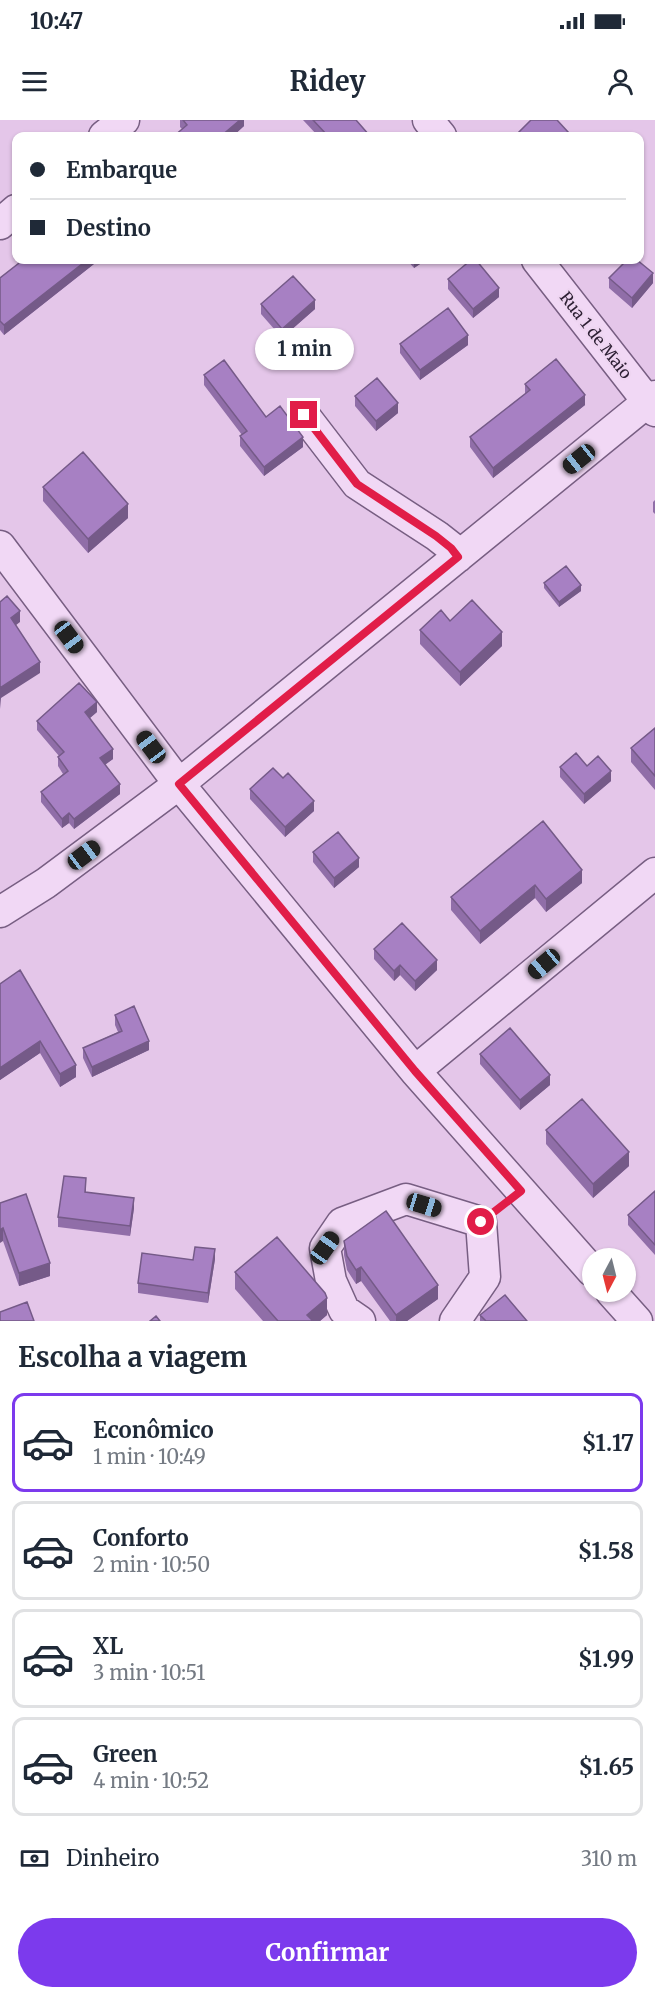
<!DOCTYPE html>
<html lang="pt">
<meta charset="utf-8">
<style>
:root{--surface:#fff;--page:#f6f6f7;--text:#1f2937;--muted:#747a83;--line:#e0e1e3;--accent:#7c3aed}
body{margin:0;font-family:Merriweather,serif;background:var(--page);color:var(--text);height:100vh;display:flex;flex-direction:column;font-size:22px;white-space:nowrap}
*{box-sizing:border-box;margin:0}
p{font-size:20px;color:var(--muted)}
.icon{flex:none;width:33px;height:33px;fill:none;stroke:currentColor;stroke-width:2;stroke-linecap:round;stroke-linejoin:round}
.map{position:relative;height:1201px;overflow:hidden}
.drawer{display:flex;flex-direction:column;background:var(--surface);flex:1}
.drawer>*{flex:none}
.top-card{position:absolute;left:12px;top:12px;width:632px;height:132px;border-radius:12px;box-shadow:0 2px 4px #0004;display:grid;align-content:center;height:132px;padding:0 18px;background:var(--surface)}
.needle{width:39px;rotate:187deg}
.tools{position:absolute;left:582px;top:1128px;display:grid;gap:12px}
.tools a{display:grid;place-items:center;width:54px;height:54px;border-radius:50%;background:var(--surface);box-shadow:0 2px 4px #0004;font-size:30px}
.end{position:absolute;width:27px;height:27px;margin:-14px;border:8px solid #e11d48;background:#fff;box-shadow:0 0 0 3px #fff}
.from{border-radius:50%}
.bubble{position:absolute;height:42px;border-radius:21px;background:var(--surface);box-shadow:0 2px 4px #0004;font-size:20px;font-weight:700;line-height:42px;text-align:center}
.car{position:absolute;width:18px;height:36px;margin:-18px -9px;border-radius:8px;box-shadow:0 0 4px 2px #0007;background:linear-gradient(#222 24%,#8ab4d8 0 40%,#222 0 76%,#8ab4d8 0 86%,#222 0)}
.top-card b{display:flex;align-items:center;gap:21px;height:57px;font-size:22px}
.top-card b+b{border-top:2px solid var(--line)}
.top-card i{width:15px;height:15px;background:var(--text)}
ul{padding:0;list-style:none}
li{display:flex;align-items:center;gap:18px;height:99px;margin:0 12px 9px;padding:0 6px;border:3px solid var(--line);border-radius:12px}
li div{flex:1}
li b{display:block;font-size:22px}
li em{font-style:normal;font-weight:700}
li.selected{border-color:var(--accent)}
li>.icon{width:54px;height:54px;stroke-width:1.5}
h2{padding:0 18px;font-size:27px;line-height:72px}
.pay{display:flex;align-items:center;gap:15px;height:66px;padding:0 18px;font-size:22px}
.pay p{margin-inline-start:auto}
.cta{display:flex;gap:12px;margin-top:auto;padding:12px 18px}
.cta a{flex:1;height:69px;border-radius:36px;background:var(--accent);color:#fff;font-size:24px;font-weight:700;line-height:69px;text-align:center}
.status{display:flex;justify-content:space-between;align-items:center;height:42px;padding:0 30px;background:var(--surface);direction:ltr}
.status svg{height:16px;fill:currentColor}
header{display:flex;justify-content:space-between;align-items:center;height:78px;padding:0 18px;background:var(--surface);font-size:27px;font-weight:700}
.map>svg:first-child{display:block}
</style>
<div class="status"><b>10:47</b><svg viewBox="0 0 49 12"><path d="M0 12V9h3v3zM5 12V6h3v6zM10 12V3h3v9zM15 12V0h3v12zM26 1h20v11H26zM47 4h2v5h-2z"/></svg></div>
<header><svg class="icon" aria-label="menu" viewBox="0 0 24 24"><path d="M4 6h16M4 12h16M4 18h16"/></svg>Ridey<svg class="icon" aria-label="person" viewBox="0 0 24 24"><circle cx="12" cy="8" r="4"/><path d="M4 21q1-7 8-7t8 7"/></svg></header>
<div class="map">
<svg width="655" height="1201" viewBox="0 0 655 1201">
<rect width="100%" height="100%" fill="#e4c6e9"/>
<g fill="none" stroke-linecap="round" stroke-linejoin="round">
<defs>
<path id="minor" d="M428 0 441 16
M104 16 124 0
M0 104 16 90
M537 140 655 291
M304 295 357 364 437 416 451 427 458 437
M0 426 179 664 415 951 592 1151
M0 792 46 763 179 664 655 276
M415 951 655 753
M611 1172 637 1201
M360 1201 344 1190 331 1161 325 1128 342 1103 406 1079 481 1102
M455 1201 485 1157 481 1102"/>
</defs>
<use href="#minor" stroke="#775e82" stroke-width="33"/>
<use href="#minor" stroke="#f1d8f5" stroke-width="30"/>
</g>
<path fill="#906ea8" d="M180 0H244V6L233 16H174L182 9 180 7Z
M303 0H356L370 16H318Z
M23 140H99L4 215 0 210V158Z
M407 140H426L414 148Z
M609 158 653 163 632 188 609 168Z
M448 159 499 177 473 198 448 169Z
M261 184 315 189 282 218 261 194Z
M400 224 468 225 420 260 400 233Z
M204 255 266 297 303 327 264 356 240 326V316L242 315 204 265Z
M525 264 585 285 493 358 470 327V317L525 274Z
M355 276 398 293 376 311 355 286Z
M43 367 128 398 88 433 43 381Z
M655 380V394L653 392V382Z
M544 463 581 471 559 487 544 468Z
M450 501 502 526 460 566 420 524V510Z
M97 592 90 598 113 639 105 645 120 674 74 709 69 703 62 708 41 682V672L63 654 58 646V637L59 636 37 610V601Z
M655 608V670L631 642V628Z
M587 646 611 661 584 684 560 657V647Z
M250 669 314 691 285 717 250 679Z
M543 701 582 763 546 792 535 778 480 824 451 790V777Z
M313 732 359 747 334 768 313 742Z
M374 829 437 850 415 871 400 855 394 861 374 839Z
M0 864 76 957 60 967 40 933 0 960Z
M115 895 149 930 92 957 83 938V928L118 912 115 905Z
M480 934 550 965 520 990 480 944Z
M546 1010 629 1046 593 1078 546 1024Z
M86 1068V1072L134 1088 130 1116 58 1107V1097Z
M655 1071V1135L628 1105V1095Z
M0 1083 50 1156 19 1166 3 1121Z
M344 1121 438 1179 407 1201H390L361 1161 356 1164 347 1150 344 1135Z
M215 1139 208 1183 138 1173V1163L193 1140Z
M235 1152 327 1195 320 1201H263L235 1169Z
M480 1195 527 1201H480Z"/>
<path fill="#755a88" d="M240 0H244V6L233 16H221Z
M87 140H99L4 215V205Z
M414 140H426L414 148Z
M653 153V163L632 188V178Z
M499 168V177L473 198V189Z
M315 180V189L282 218V209Z
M468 215V225L420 260V250Z
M585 275V285L493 358V348Z
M398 283V293L376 311V301Z
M303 317V327L264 356V347Z
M128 384V398L88 433V419Z
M581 465V471L559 487V482Z
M20 491V502L11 509V498Z
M502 512V526L460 566V552Z
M40 542V553L1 578 0 589V568Z
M97 582V592L85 602V592Z
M113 629V639L100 648V638Z
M611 651V661L584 684V674Z
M120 664V674L74 709V699Z
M314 681V691L285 717V707Z
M69 693V703L62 708V699Z
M359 738V747L334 768V758Z
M582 750V763L546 792V779Z
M535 765V778L480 824V811Z
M437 840V850L415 871V861Z
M400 845V855L394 861V851Z
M40 921V933L0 960V948Z
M149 921V930L92 957V947Z
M76 945V957L60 967V954Z
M550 955V965L520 990V980Z
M629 1032V1046L593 1078V1064Z
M134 1078V1088L130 1116V1106Z
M3 1108V1121L0 1123V1110Z
M215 1129V1139L208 1183V1173Z
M50 1143V1156L19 1166V1153Z
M361 1147V1161L356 1164V1150Z
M438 1165V1179L407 1201H396V1195Z
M327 1178V1195L320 1201H307V1195Z"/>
<path fill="#a780c3" stroke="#755a88" stroke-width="1.5" d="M183 0H240L221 16H174L187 5Z
M313 0H356L370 16H328Z
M531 0H557L568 12 563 16H522L518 13Z
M23 140H87L4 205 0 201V158Z
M471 140H476L499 168 473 189 448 159Z
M627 140H637L653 153 632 178 609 158Z
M293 156 315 180 282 209 261 184Z
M448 188 468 215 420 250 400 224Z
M556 239 585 275 493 348 470 317 530 270 525 264Z
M224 240 266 297 280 286 303 317 264 347 240 316 247 311 204 255Z
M377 258 398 283 376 301 355 276Z
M83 332 128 384 88 419 43 367Z
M566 446 581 465 559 482 544 463Z
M7 476 20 491 11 498 40 542 0 568V482Z
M472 480 502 512 460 552 420 510 441 490 450 501Z
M79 563 97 582 85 592 113 629 100 638 120 664 74 699 69 693 62 699 41 672 68 651 58 637 64 632 37 601Z
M655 608V656L631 628Z
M576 633 587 646 598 636 611 651 584 674 560 647Z
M273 648 283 658 288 653 314 681 285 707 250 669Z
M543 701 582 750 546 779 535 765 480 811 451 777Z
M338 712 359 738 334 758 313 732Z
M402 803 437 840 415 861 400 845 394 851 374 829Z
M20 850 76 945 60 954 40 921 0 948V864Z
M134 886 149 921 92 947 83 928 122 911 115 895Z
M510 908 550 955 520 980 480 934Z
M582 979 629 1032 593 1064 546 1010Z
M64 1056 86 1058 85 1072 134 1078 130 1106 58 1097Z
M655 1071V1125L628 1095Z
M26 1074 50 1143 19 1153 3 1108 0 1110V1083Z
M386 1091 438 1165 396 1195 361 1147 356 1150 347 1136 344 1121Z
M277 1117 325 1173 327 1178 307 1195 313 1201H278L235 1152Z
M195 1127 215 1129 208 1173 138 1163 142 1133 193 1140Z
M505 1175 527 1201H486L480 1195Z
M27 1182 34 1201H0V1192Z
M156 1196 160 1201H150Z"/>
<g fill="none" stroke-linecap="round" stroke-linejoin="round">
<path stroke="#e11d48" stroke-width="8" d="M304 295 357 364 436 416 451 428 458 437 179 664 415 951 521 1071 481 1102"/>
</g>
<g text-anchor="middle" stroke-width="4.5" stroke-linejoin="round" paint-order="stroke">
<g font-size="16" fill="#2d2034" stroke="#eed5f1">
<text transform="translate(596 215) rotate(52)" y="6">Rua 1 de Maio</text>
</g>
</g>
</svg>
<div class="tools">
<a><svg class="needle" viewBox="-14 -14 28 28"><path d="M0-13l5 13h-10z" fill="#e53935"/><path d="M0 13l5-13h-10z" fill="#747a83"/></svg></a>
</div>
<i class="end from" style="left:481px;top:1102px"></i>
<i class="end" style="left:304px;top:295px"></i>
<div class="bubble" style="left:255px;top:208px;width:99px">1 min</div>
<i class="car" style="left:579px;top:339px;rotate:231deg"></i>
<i class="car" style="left:69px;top:517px;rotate:143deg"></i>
<i class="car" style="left:151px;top:627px;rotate:323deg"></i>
<i class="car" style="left:84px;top:735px;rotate:53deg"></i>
<i class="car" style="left:544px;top:844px;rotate:230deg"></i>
<i class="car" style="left:424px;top:1085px;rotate:107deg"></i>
<i class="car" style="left:325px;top:1128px;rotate:35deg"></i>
<div class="top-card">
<b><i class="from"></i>Embarque</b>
<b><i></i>Destino</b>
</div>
</div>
<section class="drawer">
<h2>Escolha a viagem</h2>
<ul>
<li class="selected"><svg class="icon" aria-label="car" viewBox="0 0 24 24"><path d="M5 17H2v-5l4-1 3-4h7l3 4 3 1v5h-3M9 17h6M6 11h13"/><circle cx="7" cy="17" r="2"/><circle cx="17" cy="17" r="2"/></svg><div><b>Econômico</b><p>1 min · 10:49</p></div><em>$1.17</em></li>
<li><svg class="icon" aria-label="car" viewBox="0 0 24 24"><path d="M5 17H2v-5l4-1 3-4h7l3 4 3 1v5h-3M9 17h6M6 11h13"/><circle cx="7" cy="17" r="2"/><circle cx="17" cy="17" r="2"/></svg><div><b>Conforto</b><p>2 min · 10:50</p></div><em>$1.58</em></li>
<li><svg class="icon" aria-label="car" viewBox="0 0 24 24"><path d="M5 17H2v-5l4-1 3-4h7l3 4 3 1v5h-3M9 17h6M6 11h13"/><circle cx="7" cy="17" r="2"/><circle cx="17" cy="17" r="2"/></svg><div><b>XL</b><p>3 min · 10:51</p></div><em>$1.99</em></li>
<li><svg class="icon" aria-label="car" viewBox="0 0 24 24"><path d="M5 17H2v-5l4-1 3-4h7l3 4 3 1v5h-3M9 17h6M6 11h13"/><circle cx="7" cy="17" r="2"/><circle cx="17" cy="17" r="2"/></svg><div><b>Green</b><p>4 min · 10:52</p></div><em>$1.65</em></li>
</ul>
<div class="pay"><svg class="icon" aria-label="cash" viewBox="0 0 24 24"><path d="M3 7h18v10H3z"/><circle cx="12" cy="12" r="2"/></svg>Dinheiro<p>310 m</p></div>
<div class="cta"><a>Confirmar</a></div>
</section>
